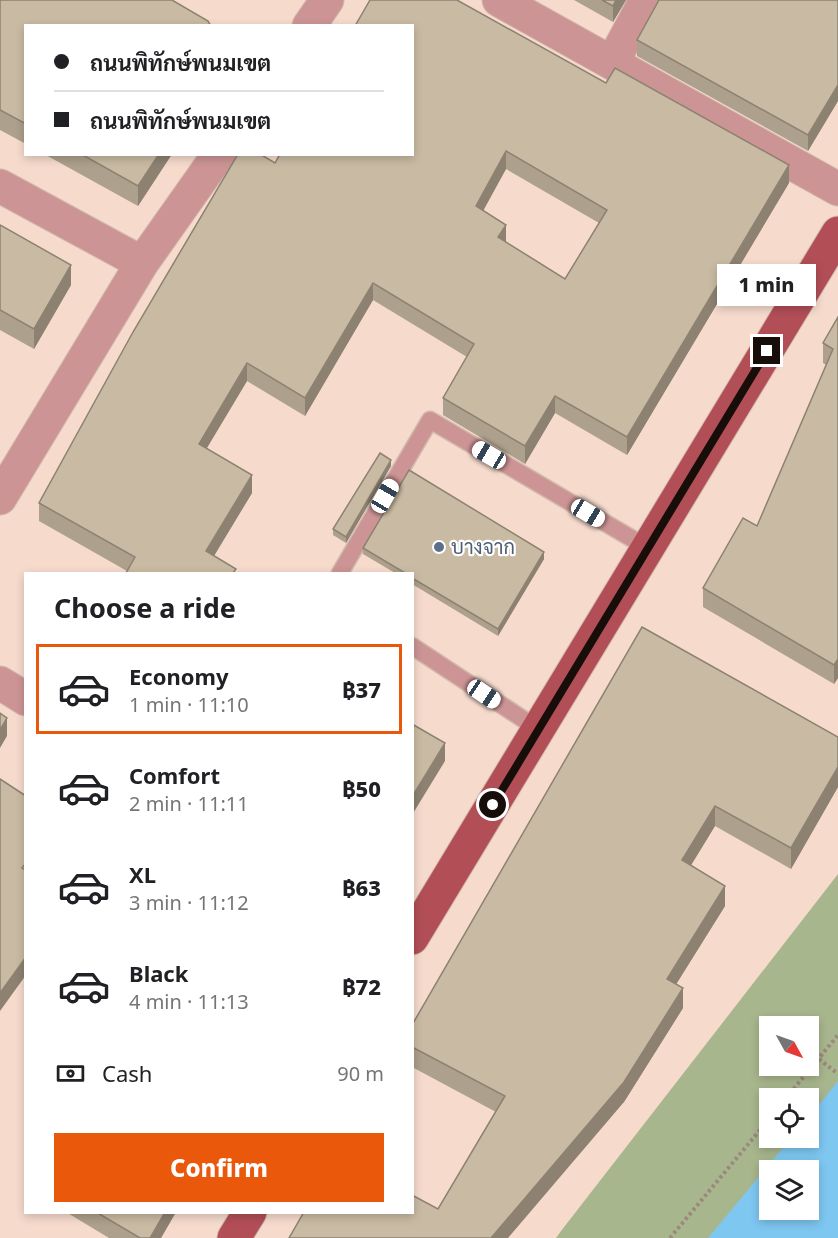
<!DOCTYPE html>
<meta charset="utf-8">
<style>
:root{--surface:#fff;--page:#f2f2f2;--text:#202124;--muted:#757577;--line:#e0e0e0;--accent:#ea580c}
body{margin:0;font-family:"Noto Sans",Sarabun,sans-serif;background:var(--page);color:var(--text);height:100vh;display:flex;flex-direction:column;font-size:22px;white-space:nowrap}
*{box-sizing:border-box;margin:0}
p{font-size:20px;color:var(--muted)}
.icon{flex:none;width:33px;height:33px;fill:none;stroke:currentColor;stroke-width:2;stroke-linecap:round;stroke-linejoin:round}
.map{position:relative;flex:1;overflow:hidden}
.panel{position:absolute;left:24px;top:572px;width:390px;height:642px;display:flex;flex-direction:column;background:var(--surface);border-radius:0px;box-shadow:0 3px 9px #0003}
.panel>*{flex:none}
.top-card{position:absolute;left:24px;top:24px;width:390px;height:132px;border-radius:0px;box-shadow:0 3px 9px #0003;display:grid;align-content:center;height:132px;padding:0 30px;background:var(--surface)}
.needle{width:39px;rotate:130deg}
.buttons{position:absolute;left:759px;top:1016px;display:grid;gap:12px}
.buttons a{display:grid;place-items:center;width:60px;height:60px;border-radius:0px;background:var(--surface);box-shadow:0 3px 9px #0003;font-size:30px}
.end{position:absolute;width:27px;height:27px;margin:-14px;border:8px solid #170e0a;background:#fff;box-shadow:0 0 0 3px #fff}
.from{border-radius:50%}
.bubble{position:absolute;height:42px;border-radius:0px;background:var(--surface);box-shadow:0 3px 9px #0003;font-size:20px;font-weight:800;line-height:42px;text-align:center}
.car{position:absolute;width:18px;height:36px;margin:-18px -9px;border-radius:8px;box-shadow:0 0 4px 2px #0007;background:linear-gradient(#fff 24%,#345 0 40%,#fff 0 76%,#345 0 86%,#fff 0)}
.top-card b{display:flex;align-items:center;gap:21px;height:57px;font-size:22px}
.top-card b+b{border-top:2px solid var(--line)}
.top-card i{width:15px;height:15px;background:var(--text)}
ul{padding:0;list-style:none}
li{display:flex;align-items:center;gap:18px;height:90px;margin:0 12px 9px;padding:0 18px;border:3px solid transparent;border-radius:0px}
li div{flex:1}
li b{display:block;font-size:22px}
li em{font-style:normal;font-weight:800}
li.selected{border-color:var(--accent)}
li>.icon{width:54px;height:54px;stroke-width:1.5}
h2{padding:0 30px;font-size:27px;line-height:72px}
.pay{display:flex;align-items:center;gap:15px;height:66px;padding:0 30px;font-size:22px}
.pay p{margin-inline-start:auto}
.primary-button{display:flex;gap:12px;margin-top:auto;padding:12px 30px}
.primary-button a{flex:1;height:69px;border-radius:0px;background:var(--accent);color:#fff;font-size:24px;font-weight:800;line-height:69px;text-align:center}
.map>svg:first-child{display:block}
</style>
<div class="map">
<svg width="838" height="1238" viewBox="0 0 838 1238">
<rect width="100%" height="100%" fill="#f6dbcd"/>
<path fill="#a8b68d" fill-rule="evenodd" d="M838 874V1238H556L561 1231ZM770 1026H808V1065H770ZM770 1098H808V1137H770ZM770 1170H808V1209H770Z"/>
<path fill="#7ec7f1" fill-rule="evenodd" d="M838 1081V1238H708L792 1137H808L809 1117ZM770 1170H808V1209H770Z"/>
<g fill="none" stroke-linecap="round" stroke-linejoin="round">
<defs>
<path id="lane" d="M340 573 430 420 648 548
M412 646 538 729"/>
<path id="street" d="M499 0 838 189
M309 26 327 0
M612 63 646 0
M0 186 142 263
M0 498 142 263 219 154
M0 683 26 699"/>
<path id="primary" d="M412 938 838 233
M234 1238 250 1212"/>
</defs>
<use href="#lane" stroke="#d2baae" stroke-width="19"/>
<use href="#street" stroke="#d2baae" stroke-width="35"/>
<use href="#primary" stroke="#d2baae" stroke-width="35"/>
<path stroke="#9b887e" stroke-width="4" stroke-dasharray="3 3" stroke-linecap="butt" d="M819 1059 838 1074
M786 1098 838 1035
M670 1238 770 1118"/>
<use href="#lane" stroke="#cd9495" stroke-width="16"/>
<use href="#street" stroke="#cd9495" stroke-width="33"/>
<use href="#primary" stroke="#b24e56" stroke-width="33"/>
</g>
<path fill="#ada08c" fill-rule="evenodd" d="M0 0 26 26V144L0 130Z
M574 0H626L613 22Z
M838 0V101L808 151 637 56V40Z
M412 26 789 183 627 455 555 413 525 464 443 415V398L467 357 373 300 305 416 247 381 207 448 252 493 214 556 236 573 127 571 39 521V503L275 163ZM506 169 599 223 565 279 506 242 483 210Z
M44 154H172L138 206Z
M0 225 71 285 34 349 0 330Z
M838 317V678L834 684 703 607V588L757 526 826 365 823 363V343Z
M391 466 346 543 333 535V529Z
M363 548 544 559 498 636 412 584V573H395L363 554Z
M642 627 838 737V787L791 869 715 826 691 865 725 906 676 984 683 1008 624 1102 438 1209 496 1112 412 1067V1025Z
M66 1212H176L161 1238H109Z"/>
<path fill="#8d8272" d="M616 0H626L613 22V6Z
M838 85V101L808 151V135Z
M506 151V169L476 224V206Z
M159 154H172L138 206V186Z
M789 165V183L627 455V437Z
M506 225V242L498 237Z
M71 265V285L34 349V329Z
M373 283V300L305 416V398Z
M247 363V381L199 461V444Z
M555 396V413L525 464V446Z
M391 460V466L346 543V537Z
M252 475V493L206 569V551Z
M544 552V559L498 636V629Z
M838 659V678L834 684V665Z
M7 718V736L0 748V730Z
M445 743V761L412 815V797Z
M838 767V787L791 869V848Z
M715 806V826L682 880V860Z
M725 886V906L667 999V979Z
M26 957V975L0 1011V993Z
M683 988V1008L624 1102 508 1238H491Z
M165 1212H176L161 1238H150Z"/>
<path fill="#c9baa3" stroke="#8d8272" stroke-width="1.5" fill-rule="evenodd" d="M0 0H172L208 21 211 26H26V124L0 110Z
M370 0H457L606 83 615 68 789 165 627 437 555 396 525 446 443 398 474 344 373 283 305 398 247 363 199 444 252 475 206 551 236 569 233 573H126L135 557 39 503 133 332 238 154H260L275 163 280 154H412V26H355ZM506 151 607 210 565 279 498 237 506 225 476 206Z
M602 0H616L613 6Z
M659 0H838V85L808 135 637 40Z
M81 154H159L138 186Z
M0 225 71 265 34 329 0 310Z
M838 317V659L834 665 703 588 743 518 757 526 833 349 823 343Z
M380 453 391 460 346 537 333 529Z
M409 470 544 552 498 629 412 578V573H405L363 548Z
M642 627 838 737V767L791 848 715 806 682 860 725 886 667 979 683 988 624 1082 491 1238H289L304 1212H412V1195L438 1209 505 1096 412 1047V1025Z
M0 713 7 718 0 730Z
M412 724 445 743 412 797Z
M0 779 26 796V863L22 868 26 870V957L0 993Z
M96 1212H165L150 1238H140Z"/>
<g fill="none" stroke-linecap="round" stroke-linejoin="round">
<path stroke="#170e0a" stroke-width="8" d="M493 805 767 351"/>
</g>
<circle fill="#5c6f8a" stroke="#fff" stroke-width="2" cx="439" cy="547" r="6"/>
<g text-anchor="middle" stroke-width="4.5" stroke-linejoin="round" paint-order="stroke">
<g font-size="20" fill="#4e5e75" stroke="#fff" text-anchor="start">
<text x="451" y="554">บางจาก</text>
</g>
</g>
</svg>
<div class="buttons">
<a><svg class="needle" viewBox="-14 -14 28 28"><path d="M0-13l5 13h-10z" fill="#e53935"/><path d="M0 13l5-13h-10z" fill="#757577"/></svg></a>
<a><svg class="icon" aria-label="locate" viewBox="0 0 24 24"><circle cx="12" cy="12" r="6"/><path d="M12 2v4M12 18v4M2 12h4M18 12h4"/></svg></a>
<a><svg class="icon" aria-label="layers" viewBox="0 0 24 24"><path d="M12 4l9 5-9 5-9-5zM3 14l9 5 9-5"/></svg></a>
</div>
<i class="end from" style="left:493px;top:805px"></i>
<i class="end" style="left:767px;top:351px"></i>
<div class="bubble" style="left:717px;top:264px;width:99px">1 min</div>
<i class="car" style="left:489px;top:455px;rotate:300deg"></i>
<i class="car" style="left:385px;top:496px;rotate:30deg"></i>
<i class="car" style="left:588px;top:513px;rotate:121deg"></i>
<i class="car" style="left:484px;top:694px;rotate:124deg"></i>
<div class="top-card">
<b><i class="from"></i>ถนนพิทักษ์พนมเขต</b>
<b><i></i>ถนนพิทักษ์พนมเขต</b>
</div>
<section class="panel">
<h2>Choose a ride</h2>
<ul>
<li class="selected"><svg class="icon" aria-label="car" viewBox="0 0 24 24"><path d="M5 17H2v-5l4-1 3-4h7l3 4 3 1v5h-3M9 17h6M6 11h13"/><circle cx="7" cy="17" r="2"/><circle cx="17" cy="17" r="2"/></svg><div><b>Economy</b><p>1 min · 11:10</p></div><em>฿37</em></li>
<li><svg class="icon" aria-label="car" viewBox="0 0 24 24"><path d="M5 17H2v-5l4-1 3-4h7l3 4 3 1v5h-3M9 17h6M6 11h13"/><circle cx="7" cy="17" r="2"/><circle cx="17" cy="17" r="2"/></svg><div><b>Comfort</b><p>2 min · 11:11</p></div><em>฿50</em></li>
<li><svg class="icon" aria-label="car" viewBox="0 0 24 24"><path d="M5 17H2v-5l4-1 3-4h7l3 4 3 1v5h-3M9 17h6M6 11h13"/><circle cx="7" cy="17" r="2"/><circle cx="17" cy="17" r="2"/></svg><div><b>XL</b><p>3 min · 11:12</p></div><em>฿63</em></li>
<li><svg class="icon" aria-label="car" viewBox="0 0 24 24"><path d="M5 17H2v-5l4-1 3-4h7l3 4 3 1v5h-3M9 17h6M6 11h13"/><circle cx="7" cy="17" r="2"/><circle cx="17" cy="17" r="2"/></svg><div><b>Black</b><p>4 min · 11:13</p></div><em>฿72</em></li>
</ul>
<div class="pay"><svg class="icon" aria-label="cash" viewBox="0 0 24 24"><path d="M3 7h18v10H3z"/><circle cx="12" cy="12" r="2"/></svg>Cash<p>90 m</p></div>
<div class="primary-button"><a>Confirm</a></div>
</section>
</div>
